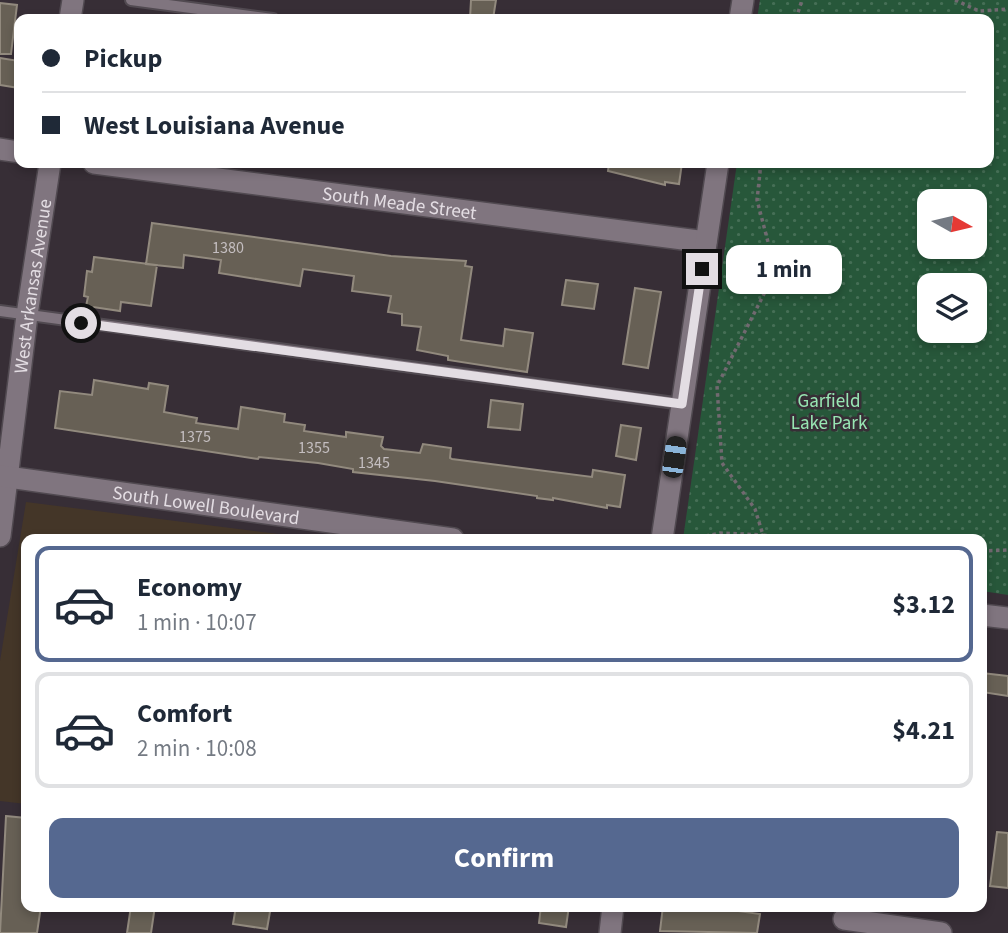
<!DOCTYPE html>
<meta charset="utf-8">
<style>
:root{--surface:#fff;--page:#f6f6f7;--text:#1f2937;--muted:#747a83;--line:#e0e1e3;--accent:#556890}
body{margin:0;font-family:"Source Sans 3",sans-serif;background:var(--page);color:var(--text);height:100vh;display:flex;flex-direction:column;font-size:26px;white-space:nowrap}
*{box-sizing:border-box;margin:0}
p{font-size:23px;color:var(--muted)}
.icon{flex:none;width:38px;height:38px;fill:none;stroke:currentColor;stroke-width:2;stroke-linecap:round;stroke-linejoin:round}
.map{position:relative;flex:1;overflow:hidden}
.sheet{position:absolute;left:21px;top:534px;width:966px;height:378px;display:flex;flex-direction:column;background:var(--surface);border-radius:14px;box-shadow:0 4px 10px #0003}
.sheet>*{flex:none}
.hud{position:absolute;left:14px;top:14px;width:980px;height:154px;border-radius:14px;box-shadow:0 4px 10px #0003;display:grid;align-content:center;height:154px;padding:0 28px;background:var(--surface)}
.needle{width:46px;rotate:98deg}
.tools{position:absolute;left:917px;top:189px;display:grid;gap:14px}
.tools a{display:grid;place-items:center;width:70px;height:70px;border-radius:14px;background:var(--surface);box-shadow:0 4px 10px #0003;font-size:35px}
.end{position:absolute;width:32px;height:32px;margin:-16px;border:9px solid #e3dde3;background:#111;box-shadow:0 0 0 4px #111}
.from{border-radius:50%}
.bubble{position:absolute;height:49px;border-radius:14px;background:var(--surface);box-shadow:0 4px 10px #0003;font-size:23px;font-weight:700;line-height:49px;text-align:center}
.car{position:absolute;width:21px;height:42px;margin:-21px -10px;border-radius:9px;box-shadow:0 0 5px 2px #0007;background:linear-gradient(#222 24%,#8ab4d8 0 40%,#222 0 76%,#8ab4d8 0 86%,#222 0)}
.hud b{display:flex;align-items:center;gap:24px;height:66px;font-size:26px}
.hud b+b{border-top:2px solid var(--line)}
.hud i{width:18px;height:18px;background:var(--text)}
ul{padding:12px 0 0;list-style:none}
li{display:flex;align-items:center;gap:21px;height:116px;margin:0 14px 10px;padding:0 14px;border:4px solid var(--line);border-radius:14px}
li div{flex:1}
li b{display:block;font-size:26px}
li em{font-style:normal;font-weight:700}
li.selected{border-color:var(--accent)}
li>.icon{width:63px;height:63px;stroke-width:1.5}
.cta{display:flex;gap:14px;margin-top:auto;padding:14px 28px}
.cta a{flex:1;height:80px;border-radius:14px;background:var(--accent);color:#fff;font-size:28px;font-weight:700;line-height:80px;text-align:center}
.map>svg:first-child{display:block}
</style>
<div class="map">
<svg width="1008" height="933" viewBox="0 0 1008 933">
<defs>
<pattern id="park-dots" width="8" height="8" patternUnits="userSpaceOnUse" patternTransform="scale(1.75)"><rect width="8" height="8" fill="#27573a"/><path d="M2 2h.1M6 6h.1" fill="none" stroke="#466f56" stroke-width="1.8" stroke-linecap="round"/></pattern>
</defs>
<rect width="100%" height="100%" fill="#372e36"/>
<path fill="#443628" d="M26 502 318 539H26V804L0 801V661Z"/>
<path fill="url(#park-dots)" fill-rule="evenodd" d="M760 0H1008V595L982 591V539H683L737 163H989V19H757ZM929 201H975V247H929ZM929 285H975V331H929Z"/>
<path fill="#676055" stroke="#928a7e" stroke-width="2" d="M471 0H496L493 19H470Z
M0 3 17 5 11 54H0Z
M0 58 19 61V88L0 85Z
M609 163H682L679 184 665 182V185L608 171Z
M152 223 391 256 466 261 465 266 472 267 461 340 503 346 505 329 533 333 527 372 448 360V356L417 350 421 327 402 325V314L388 312 391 296 352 291 354 276 303 269 300 286 219 273 221 260 184 255 183 268 146 264Z
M94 257 157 265 151 306 121 302 120 311 86 306 88 297 84 296 87 271 92 272Z
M566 280 598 284 594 309 562 305Z
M635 288 661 292 648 368 623 364Z
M94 380 148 389 149 383 168 386 164 412 197 418 196 423 238 429 241 407 285 414 284 422 305 425 304 431 346 437V432L383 437 381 446 384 449 420 453 423 444 451 448 450 458 452 459 592 477 593 470 625 475 620 507 607 505V508L553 498V500L537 498V496L435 481 353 472V469L318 463 259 457 258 459 55 428 60 391 92 395Z
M491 400 523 404 520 430 488 427Z
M621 425 641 428 636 460 616 456Z
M982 673 1008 676V696L982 692Z
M6 816 26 818V906H41L37 933H0Z
M997 832 1008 833V888L990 886Z
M131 906H155L151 933H127Z
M236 906H271L267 929 233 924Z
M541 906H569L566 927 539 923Z
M663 906H702L760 914 757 933 660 931Z"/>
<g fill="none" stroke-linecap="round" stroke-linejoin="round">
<defs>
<path id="lane" d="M131 0 273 19
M0 311 682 404"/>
<g id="street">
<path d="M70 19 73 0"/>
<path d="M0 149 19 152"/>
<path id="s1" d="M94 163 706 242"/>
<path id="s2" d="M0 536 27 315 50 163"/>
<path d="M982 615 1008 618"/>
<path d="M844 919 941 933"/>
</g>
<g id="secondary">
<path d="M740 19 743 0"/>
<path id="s3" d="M0 476 453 539"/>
<path d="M662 539 718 163"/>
<path d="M610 933 613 906"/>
</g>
</defs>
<use href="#lane" stroke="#514a51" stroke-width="14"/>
<use href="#street" stroke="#514a51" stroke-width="24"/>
<use href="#secondary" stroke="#514a51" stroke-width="24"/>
<path stroke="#716970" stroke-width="3.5" stroke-dasharray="3.5 3.5" stroke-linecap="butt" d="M955 0 979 11 1008 9
M796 19 802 0
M761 163 757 200 773 261 764 294 717 386 722 463 755 509 763 535 798 539
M692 539 720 533 763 535
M982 551 1008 550"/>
<use href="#lane" stroke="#80757f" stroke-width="10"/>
<use href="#street" stroke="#80757f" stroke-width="21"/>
<use href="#secondary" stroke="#80757f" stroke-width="21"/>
</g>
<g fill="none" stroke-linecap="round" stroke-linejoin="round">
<path stroke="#e3dde3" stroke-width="9" d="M81 323 682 404 702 269"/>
</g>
<g text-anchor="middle" stroke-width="5" stroke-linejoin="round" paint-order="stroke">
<g font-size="16" fill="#c4bec0">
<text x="228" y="253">1380</text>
<text x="195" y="442">1375</text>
<text x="314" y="453">1355</text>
<text x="374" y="468">1345</text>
</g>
<g font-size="19" fill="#e3dde3" stroke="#372e36">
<text dy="7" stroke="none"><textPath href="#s1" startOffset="308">South Meade Street</textPath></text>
<text dy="7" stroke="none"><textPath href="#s2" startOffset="252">West Arkansas Avenue</textPath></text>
<text dy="7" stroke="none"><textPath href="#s3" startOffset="208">South Lowell Boulevard</textPath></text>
</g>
<g font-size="19" fill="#98e6b3" stroke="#372e36">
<text x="829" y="407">Garfield<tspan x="829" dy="22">Lake Park</tspan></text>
</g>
</g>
</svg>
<div class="tools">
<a><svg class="needle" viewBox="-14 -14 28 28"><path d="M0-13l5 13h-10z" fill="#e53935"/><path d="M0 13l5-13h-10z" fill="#747a83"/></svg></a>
<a><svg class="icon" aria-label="layers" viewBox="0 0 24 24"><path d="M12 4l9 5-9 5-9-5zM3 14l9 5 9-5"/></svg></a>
</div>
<i class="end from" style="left:81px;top:323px"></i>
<i class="end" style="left:702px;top:269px"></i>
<div class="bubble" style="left:726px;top:245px;width:116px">1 min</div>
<i class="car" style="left:674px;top:457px;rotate:8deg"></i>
<div class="hud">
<b><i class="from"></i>Pickup</b>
<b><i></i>West Louisiana Avenue</b>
</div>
<section class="sheet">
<ul>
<li class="selected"><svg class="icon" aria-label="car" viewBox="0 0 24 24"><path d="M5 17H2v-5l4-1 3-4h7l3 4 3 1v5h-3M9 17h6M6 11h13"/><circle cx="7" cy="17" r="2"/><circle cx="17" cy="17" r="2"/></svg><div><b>Economy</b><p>1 min · 10:07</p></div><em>$3.12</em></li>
<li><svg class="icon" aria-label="car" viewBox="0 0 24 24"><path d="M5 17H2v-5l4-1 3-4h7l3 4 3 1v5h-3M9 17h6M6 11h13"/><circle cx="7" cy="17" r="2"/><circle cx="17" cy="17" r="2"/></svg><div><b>Comfort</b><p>2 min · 10:08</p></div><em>$4.21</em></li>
</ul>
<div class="cta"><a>Confirm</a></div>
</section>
</div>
